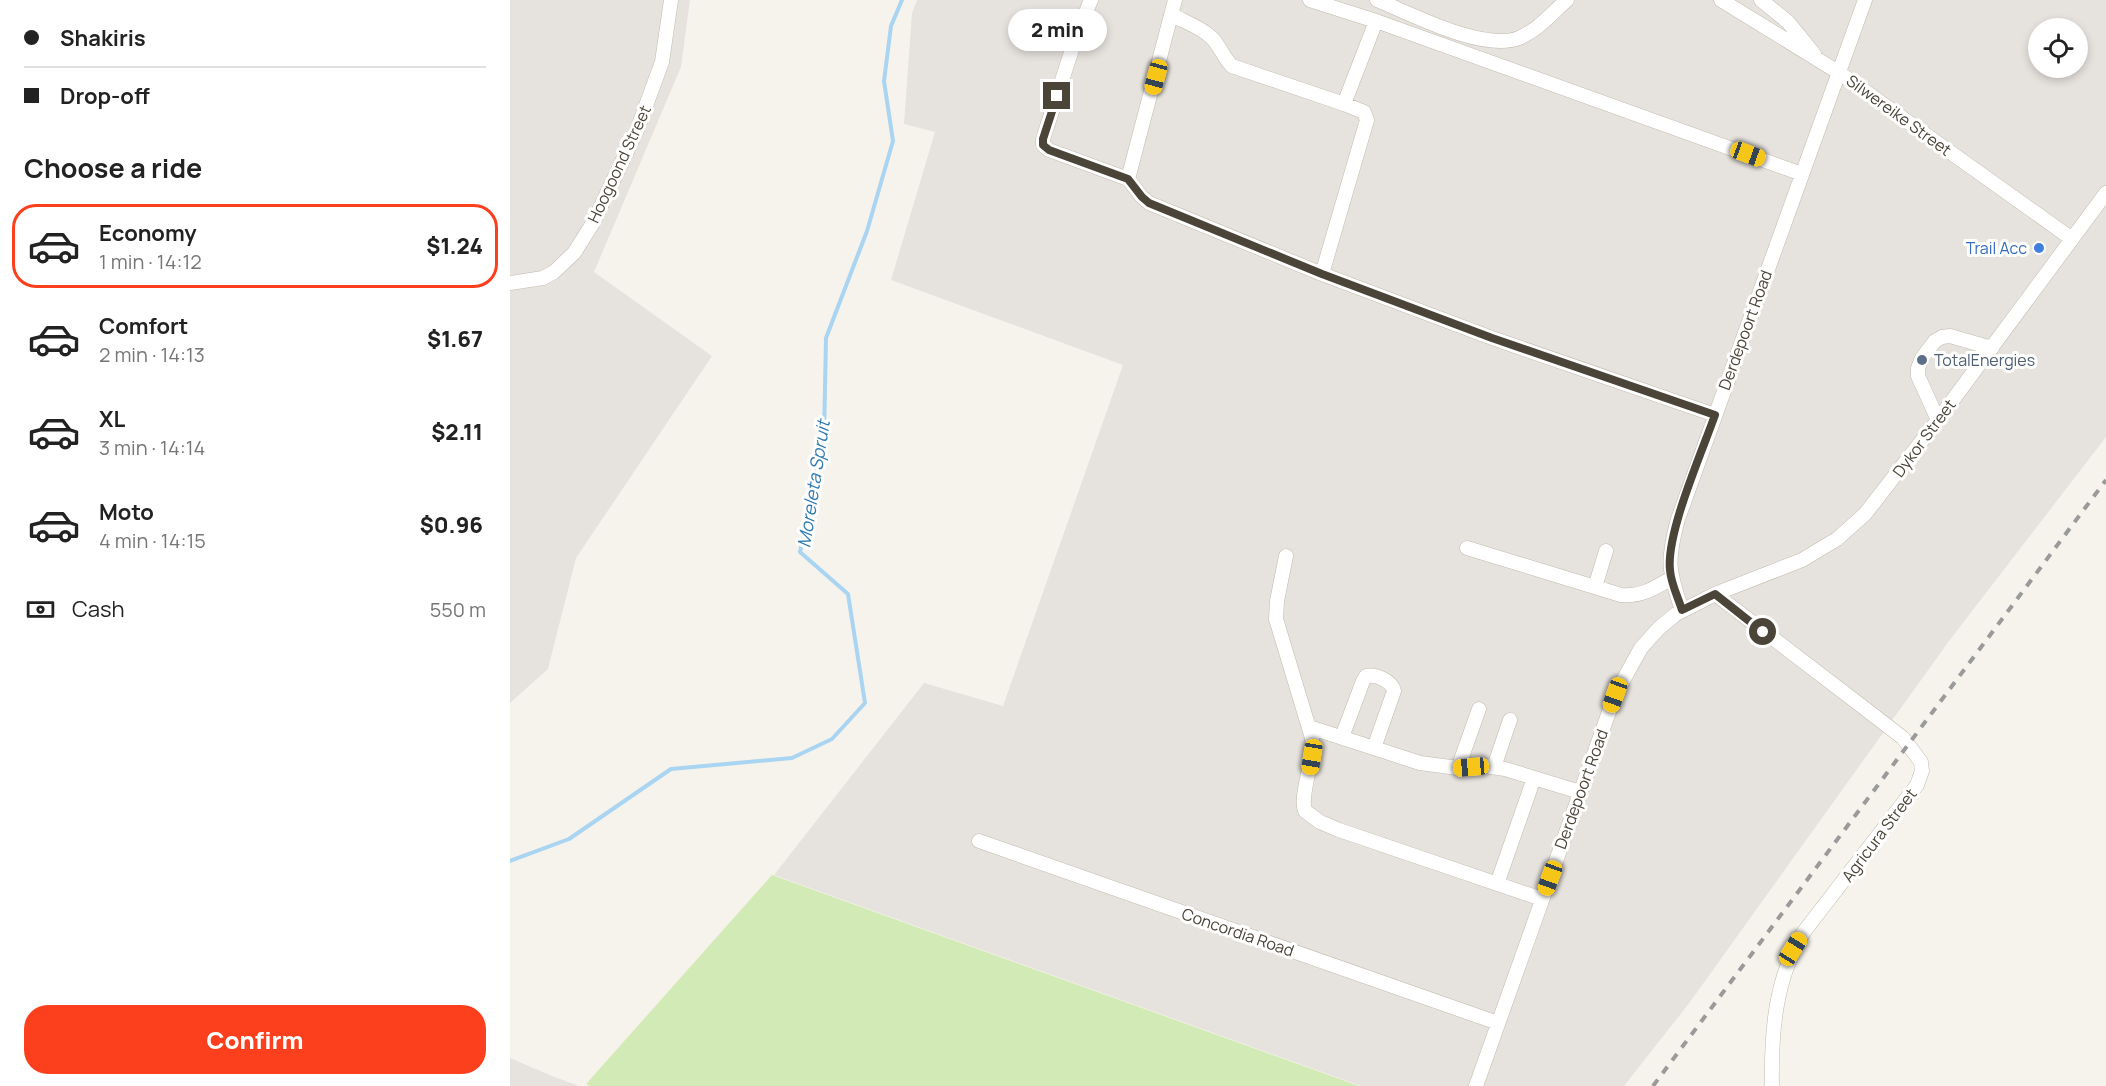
<!DOCTYPE html>
<meta charset="utf-8">
<style>
:root{--surface:#fff;--page:#f2f2f2;--text:#222;--muted:#767676;--line:#e0e0e0;--accent:#fc3f1d}
body{margin:0;font-family:Manrope,sans-serif;background:var(--page);color:var(--text);height:100vh;display:flex;flex-direction:column;font-size:22px;white-space:nowrap}
*{box-sizing:border-box;margin:0}
p{font-size:20px;color:var(--muted)}
.icon{flex:none;width:33px;height:33px;fill:none;stroke:currentColor;stroke-width:2;stroke-linecap:round;stroke-linejoin:round}
.map{position:relative;flex:1;overflow:hidden}
.side{display:flex;flex-direction:column;background:var(--surface);width:510px}
.side>*{flex:none}
.guide{display:grid;align-content:center;height:132px;padding:0 24px;background:var(--surface)}
.fabs{position:absolute;left:1518px;top:18px;display:grid;gap:12px}
.fabs a{display:grid;place-items:center;width:60px;height:60px;border-radius:50%;background:var(--surface);box-shadow:0 3px 9px #0003;font-size:30px}
.end{position:absolute;width:27px;height:27px;margin:-14px;border:8px solid #4b4439;background:#fff;box-shadow:0 0 0 3px #fff}
.from{border-radius:50%}
.bubble{position:absolute;height:42px;border-radius:21px;background:var(--surface);box-shadow:0 3px 9px #0003;font-size:20px;font-weight:800;line-height:42px;text-align:center}
.car{position:absolute;width:18px;height:36px;margin:-18px -9px;border-radius:8px;box-shadow:0 0 4px 2px #0007;background:linear-gradient(#f5c518 24%,#345 0 40%,#f5c518 0 76%,#345 0 86%,#f5c518 0)}
.guide b{display:flex;align-items:center;gap:21px;height:57px;font-size:22px}
.guide b+b{border-top:2px solid var(--line)}
.guide i{width:15px;height:15px;background:var(--text)}
ul{padding:0;list-style:none}
li{display:flex;align-items:center;gap:18px;height:84px;margin:0 12px 9px;padding:0 12px;border:3px solid transparent;border-radius:24px}
li div{flex:1}
li b{display:block;font-size:22px}
li em{font-style:normal;font-weight:800}
li.active{border-color:var(--accent)}
li>.icon{width:54px;height:54px;stroke-width:1.5}
h2{padding:0 24px;font-size:27px;line-height:72px}
.pay{display:flex;align-items:center;gap:15px;height:66px;padding:0 24px;font-size:22px}
.pay p{margin-inline-start:auto}
.primary-button{display:flex;gap:12px;margin-top:auto;padding:12px 24px}
.primary-button a{flex:1;height:69px;border-radius:24px;background:var(--accent);color:#fff;font-size:24px;font-weight:800;line-height:69px;text-align:center}
main{display:flex;flex:1;min-height:0}
.map>svg:first-child{display:block}
</style>
<main>
<section class="side">
<div class="guide">
<b><i class="from"></i>Shakiris</b>
<b><i></i>Drop-off</b>
</div>
<h2>Choose a ride</h2>
<ul>
<li class="active"><svg class="icon" aria-label="car" viewBox="0 0 24 24"><path d="M5 17H2v-5l4-1 3-4h7l3 4 3 1v5h-3M9 17h6M6 11h13"/><circle cx="7" cy="17" r="2"/><circle cx="17" cy="17" r="2"/></svg><div><b>Economy</b><p>1 min · 14:12</p></div><em>$1.24</em></li>
<li><svg class="icon" aria-label="car" viewBox="0 0 24 24"><path d="M5 17H2v-5l4-1 3-4h7l3 4 3 1v5h-3M9 17h6M6 11h13"/><circle cx="7" cy="17" r="2"/><circle cx="17" cy="17" r="2"/></svg><div><b>Comfort</b><p>2 min · 14:13</p></div><em>$1.67</em></li>
<li><svg class="icon" aria-label="car" viewBox="0 0 24 24"><path d="M5 17H2v-5l4-1 3-4h7l3 4 3 1v5h-3M9 17h6M6 11h13"/><circle cx="7" cy="17" r="2"/><circle cx="17" cy="17" r="2"/></svg><div><b>XL</b><p>3 min · 14:14</p></div><em>$2.11</em></li>
<li><svg class="icon" aria-label="car" viewBox="0 0 24 24"><path d="M5 17H2v-5l4-1 3-4h7l3 4 3 1v5h-3M9 17h6M6 11h13"/><circle cx="7" cy="17" r="2"/><circle cx="17" cy="17" r="2"/></svg><div><b>Moto</b><p>4 min · 14:15</p></div><em>$0.96</em></li>
</ul>
<div class="pay"><svg class="icon" aria-label="cash" viewBox="0 0 24 24"><path d="M3 7h18v10H3z"/><circle cx="12" cy="12" r="2"/></svg>Cash<p>550 m</p></div>
<div class="primary-button"><a>Confirm</a></div>
</section>
<div class="map">
<svg width="1596" height="1086" viewBox="0 0 1596 1086">
<rect width="100%" height="100%" fill="#f6f3ec"/>
<path fill="#e6e2dd" fill-rule="evenodd" d="M0 0H180L171 67 84 272 202 356 66 558 38 669 0 703Z
M407 0H1596V437L1439 641 1180 1002 1114 1086H851L264 875 414 683 493 706 613 365 381 280 425 132 394 124 402 13ZM1528 28H1568V68H1528Z
M0 1058 42 1076 69 1086H0Z"/>
<path fill="#d2eab5" d="M262 875 849 1086H80L76 1084Z"/>
<g fill="none" stroke-linecap="round" stroke-linejoin="round">
<path stroke="#a9d4f2" stroke-width="4" d="M0 861 59 839 161 769 282 758 322 739 355 703 338 594 290 552 314 436 316 338 357 231 383 141 374 81 381 26 392 0"/>
<defs>
<path id="minor" d="M581 0 568 31 533 139V145L539 150 618 179
M665 0 618 179 632 197 639 203 812 274 982 338 1205 415
M800 0 866 21 1292 174
M867 0C902 14 973 52 1009 38 1028 30 1042 13 1057 0
M1211 0 1328 72 1562 239
M1251 0 1278 22 1304 54
M662 15C675 22 691 27 702 38 710 46 713 57 722 66L834 104 854 112 857 120 812 274
M834 104 866 21
M0 283 33 278 44 272 64 253 83 223 127 130 152 62 161 0
M1428 420 1408 376V368L1412 358 1425 341 1432 337 1440 336 1482 348
M957 548 1111 595C1132 597 1144 588 1162 578
M776 556 767 601 766 619 802 738C805 759 789 796 795 811L810 822 829 830 1032 899
M1085 587 1096 551
M1205 594 1362 714 1393 738 1411 762 1412 771 1407 785 1293 933C1265 979 1261 1033 1262 1086
M1172 610C1158 570 1157 560 1168 519L1355 0
M799 727 910 763 948 768 975 766 995 769 1070 792
M832 737 853 681 856 676C866 674 882 681 884 691L864 748
M984 767 1000 720
M948 768 969 709
M469 841 988 1023
M987 884 1024 778
M966 1086 1105 695 1131 648 1149 628 1166 614 1205 594 1292 560 1327 539 1355 514 1428 420 1596 193"/>
</defs>
<use href="#minor" stroke="#c2bbae" stroke-width="15"/>
<use href="#minor" stroke="#fff" stroke-width="14"/>
<path stroke="#9a9a9a" stroke-width="4" stroke-dasharray="8 8" stroke-linecap="butt" d="M1143 1086 1596 480"/>
</g>
<g fill="none" stroke-linecap="round" stroke-linejoin="round">
<path stroke="#4b4439" stroke-width="8" d="M547 96 533 139V145L539 150 618 179 632 197 639 203 812 274 982 338 1205 415C1192 452 1156 533 1160 570 1161 584 1168 597 1172 610L1205 594 1253 632"/>
</g>
<circle fill="#3f7fe0" stroke="#fff" stroke-width="2" cx="1529" cy="248" r="6"/>
<circle fill="#5c6f8a" stroke="#fff" stroke-width="2" cx="1412" cy="360" r="6"/>
<g text-anchor="middle" stroke-width="6" stroke-linejoin="round" paint-order="stroke">
<g font-size="16" fill="#4b4439" stroke="#fff">
<text transform="translate(1389 115) rotate(36)" y="6">Silwereike Street</text>
<text transform="translate(109 164) rotate(-65)" y="6">Hoogoond Street</text>
<text transform="translate(1235 330) rotate(-70)" y="6">Derdepoort Road</text>
<text transform="translate(1414 438) rotate(-53)" y="6">Dykor Street</text>
<text transform="translate(1071 789) rotate(-70)" y="6">Derdepoort Road</text>
<text transform="translate(1369 835) rotate(-53)" y="6">Agricura Street</text>
<text transform="translate(728 932) rotate(19)" y="6">Concordia Road</text>
</g>
<g font-size="16" fill="#366cbe" stroke="#fff" text-anchor="end">
<text x="1517" y="254">Trail Acc</text>
</g>
<g font-size="16" fill="#4e5e75" stroke="#fff" text-anchor="start">
<text x="1424" y="366">TotalEnergies</text>
</g>
<g font-size="18" font-style="italic" fill="#2e7ab2" stroke="#fff">
<text transform="translate(304 484) rotate(-81)" y="6">Moreleta Spruit</text>
</g>
</g>
</svg>
<div class="fabs">
<a><svg class="icon" aria-label="locate" viewBox="0 0 24 24"><circle cx="12" cy="12" r="6"/><path d="M12 2v4M12 18v4M2 12h4M18 12h4"/></svg></a>
</div>
<i class="end from" style="left:1253px;top:632px"></i>
<i class="end" style="left:547px;top:96px"></i>
<div class="bubble" style="left:498px;top:9px;width:99px">2 min</div>
<i class="car" style="left:646px;top:77px;rotate:195deg"></i>
<i class="car" style="left:1238px;top:154px;rotate:110deg"></i>
<i class="car" style="left:1105px;top:695px;rotate:200deg"></i>
<i class="car" style="left:802px;top:757px;rotate:189deg"></i>
<i class="car" style="left:961px;top:767px;rotate:265deg"></i>
<i class="car" style="left:1040px;top:878px;rotate:200deg"></i>
<i class="car" style="left:1283px;top:949px;rotate:32deg"></i>
</div>
</main>
